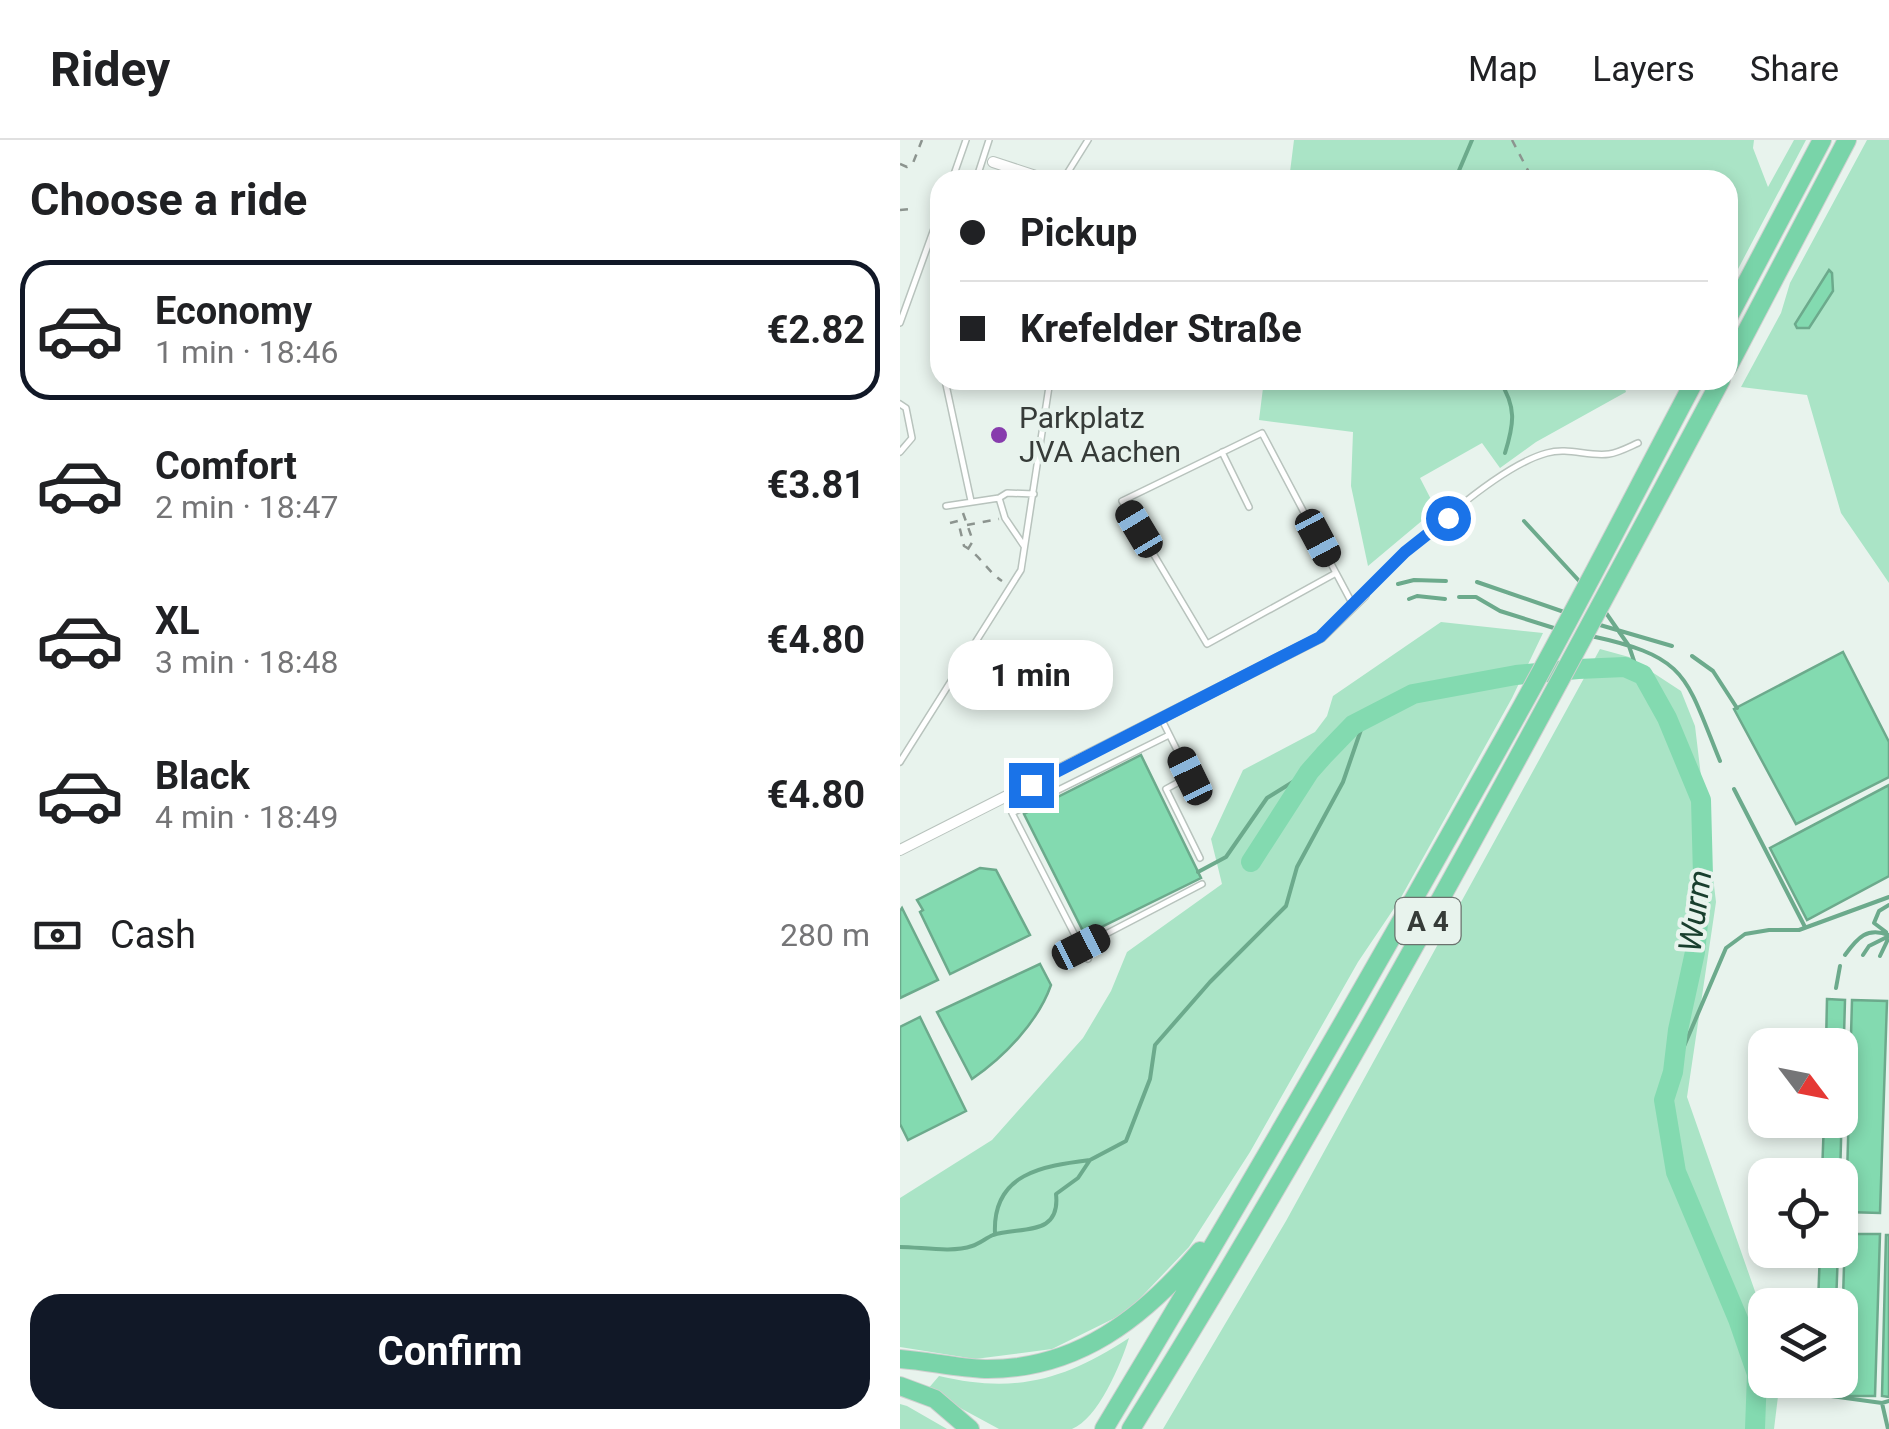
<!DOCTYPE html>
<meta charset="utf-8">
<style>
:root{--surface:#fff;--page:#f6f6f6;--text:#202124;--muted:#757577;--line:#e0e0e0;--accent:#111827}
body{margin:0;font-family:Roboto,sans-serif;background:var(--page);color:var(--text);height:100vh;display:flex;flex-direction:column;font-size:38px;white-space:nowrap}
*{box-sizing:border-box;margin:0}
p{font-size:32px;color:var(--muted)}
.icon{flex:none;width:55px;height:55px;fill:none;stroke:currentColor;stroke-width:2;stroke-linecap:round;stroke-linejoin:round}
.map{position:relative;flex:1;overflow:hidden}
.drawer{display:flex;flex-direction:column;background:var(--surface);width:900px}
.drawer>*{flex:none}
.top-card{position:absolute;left:30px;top:30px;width:808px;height:220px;border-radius:30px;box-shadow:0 5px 15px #0003;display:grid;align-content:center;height:220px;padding:0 30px;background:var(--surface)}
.needle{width:65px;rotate:122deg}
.buttons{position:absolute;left:848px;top:888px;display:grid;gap:20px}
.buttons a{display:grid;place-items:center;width:110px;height:110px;border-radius:20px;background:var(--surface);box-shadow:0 5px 15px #0003;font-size:50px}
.end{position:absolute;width:45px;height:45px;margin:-22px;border:12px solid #1a73e8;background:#fff;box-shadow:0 0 0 5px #fff}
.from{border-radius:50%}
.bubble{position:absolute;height:70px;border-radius:30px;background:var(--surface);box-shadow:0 5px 15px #0003;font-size:32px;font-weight:700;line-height:70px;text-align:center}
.car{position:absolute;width:30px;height:60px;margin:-30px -15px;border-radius:12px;box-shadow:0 0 8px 2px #0007;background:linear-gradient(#222 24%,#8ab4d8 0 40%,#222 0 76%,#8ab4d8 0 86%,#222 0)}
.top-card b{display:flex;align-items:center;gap:35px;height:95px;font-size:38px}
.top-card b+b{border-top:2px solid var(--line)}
.top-card i{width:25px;height:25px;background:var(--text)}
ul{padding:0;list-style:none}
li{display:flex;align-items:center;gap:30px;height:140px;margin:0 20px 15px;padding:0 10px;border:5px solid transparent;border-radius:30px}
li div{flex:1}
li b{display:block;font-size:38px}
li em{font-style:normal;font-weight:700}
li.on{border-color:var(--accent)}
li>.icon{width:90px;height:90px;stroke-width:1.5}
h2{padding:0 30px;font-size:45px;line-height:120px}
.pay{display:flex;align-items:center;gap:25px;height:110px;padding:0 30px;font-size:38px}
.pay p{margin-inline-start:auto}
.cta{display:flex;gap:20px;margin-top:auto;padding:20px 30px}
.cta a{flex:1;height:115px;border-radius:30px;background:var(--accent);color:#fff;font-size:40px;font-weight:700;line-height:115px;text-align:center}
header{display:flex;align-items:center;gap:60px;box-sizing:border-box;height:140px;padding:0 50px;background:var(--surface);border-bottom:2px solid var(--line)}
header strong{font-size:48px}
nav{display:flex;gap:55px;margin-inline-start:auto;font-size:35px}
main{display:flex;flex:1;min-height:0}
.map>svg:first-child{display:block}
</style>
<header>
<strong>Ridey</strong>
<nav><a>Map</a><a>Layers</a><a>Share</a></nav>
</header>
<main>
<section class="drawer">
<h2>Choose a ride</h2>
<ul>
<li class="on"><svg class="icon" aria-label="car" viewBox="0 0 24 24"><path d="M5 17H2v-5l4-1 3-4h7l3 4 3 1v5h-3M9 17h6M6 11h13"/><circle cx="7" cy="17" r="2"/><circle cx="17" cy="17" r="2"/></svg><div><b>Economy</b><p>1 min · 18:46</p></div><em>€2.82</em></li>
<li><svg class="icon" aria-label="car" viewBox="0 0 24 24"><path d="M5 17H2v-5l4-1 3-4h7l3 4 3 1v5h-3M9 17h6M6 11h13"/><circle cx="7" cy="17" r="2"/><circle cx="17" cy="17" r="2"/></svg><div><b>Comfort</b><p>2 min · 18:47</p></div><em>€3.81</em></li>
<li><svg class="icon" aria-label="car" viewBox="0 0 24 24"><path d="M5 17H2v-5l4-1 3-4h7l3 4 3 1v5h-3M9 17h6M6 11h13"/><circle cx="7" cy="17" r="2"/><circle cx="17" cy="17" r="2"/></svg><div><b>XL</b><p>3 min · 18:48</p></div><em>€4.80</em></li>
<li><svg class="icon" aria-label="car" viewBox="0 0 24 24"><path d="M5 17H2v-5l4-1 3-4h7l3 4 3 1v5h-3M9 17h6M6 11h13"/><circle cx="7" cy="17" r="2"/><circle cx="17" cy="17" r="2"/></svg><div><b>Black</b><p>4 min · 18:49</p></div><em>€4.80</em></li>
</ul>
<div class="pay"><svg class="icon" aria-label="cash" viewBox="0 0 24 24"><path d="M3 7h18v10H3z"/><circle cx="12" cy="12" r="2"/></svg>Cash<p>280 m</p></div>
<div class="cta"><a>Confirm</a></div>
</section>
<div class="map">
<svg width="989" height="1289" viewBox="0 0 989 1289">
<rect width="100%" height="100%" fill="#e8f3ed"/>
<path fill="#aae4c6" d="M394 0H854L853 8 868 47 894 0H906L828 148V40H389Z
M967 0H989V443L941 373 907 255 841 247 881 173 890 143Z
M364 240H722L726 252 636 302 600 328 582 303 520 338 536 369 468 426 451 346 453 292 359 280Z
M541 482 643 493 612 558 499 761 458 822 350 1012 289 1107 227 1172 152 1209 75 1219 0 1207V1058L92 1000 183 898 211 851 227 812 322 744 311 699 343 630 415 592 427 576 433 556Z
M700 509 729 517 781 551 795 586 816 762 787 957 865 1180V1240H880L874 1289H263L386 1081Z
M229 1198C221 1224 198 1279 172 1289H99L27 1250 39 1236C115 1254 165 1240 229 1198Z
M0 1264 7 1266 47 1289H0Z"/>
<path fill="#83dab0" stroke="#6caa8c" stroke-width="2.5" d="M929 130 932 133 933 151 909 188H897L895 184Z
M943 512 989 602V637L896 684 834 569Z
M241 615 301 738 185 795 124 674Z
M989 645V736L907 780 870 708Z
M80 728 96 730 130 795 50 834 20 772 23 770 17 760Z
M2 768 38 840 0 858V771Z
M140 824 151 845C138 882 104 917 72 939L37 872Z
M927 859 945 860 940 1037 922 1035 924 980H940V905H926Z
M952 860 987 861 980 1073 946 1072Z
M20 877 66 971 8 1000 0 984V887Z
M945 1094H980L975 1256H940Z
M986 1095H989V1257L982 1256Z
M920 1110H938L936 1165H918Z"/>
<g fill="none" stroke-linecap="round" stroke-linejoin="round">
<path stroke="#6caa8c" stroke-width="4" d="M555 40 572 0
M599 240C617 267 614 284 605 313
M624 381 682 444
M577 442 667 473
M498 444 514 440 546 441
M559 457H576L600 471 657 489
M509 459 517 456 545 459
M704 470 729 506 737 530
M700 485 772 506
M691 496C788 517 785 535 820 621
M792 516 813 531 837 568
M834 649 905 787
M298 732 326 717 367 658 409 632
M986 792 974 783 979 771 989 765
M945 815C958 797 967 787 989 795
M963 815 969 806 989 796
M980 816 989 797
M936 848 940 826
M773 932 826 808 845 794 869 790H899L989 757
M95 1094C92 1033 143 1026 190 1020
M0 1107C21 1107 52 1113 72 1106 79 1104 86 1098 93 1095 119 1086 161 1098 156 1054L178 1038 190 1020 226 1001 250 939 255 905 310 842 386 766 397 727 443 642 465 578
M924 1255 982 1263 989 1261
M982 1263 988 1289"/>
<path stroke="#83dab0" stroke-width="20" d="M351 722 409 632 424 615 453 585 513 554 616 535 678 529 725 527 743 535 767 578 801 660 803 736 795 812 778 890 773 932 764 960 776 1032 838 1179 857 1234 855 1289"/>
<defs>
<path id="lane" d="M52 40 66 0
M76 40 89 0
M163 40 188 0
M40 144V152
M0 183 40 72
M39 216 40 219
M45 240 71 361
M0 264 6 268 12 298 0 312
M322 312 349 367
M46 366 99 358
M124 406 105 378 99 358 107 353 134 354
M436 433 362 293 222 361 307 504 436 433 452 463
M464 455C503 414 594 327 647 313 668 307 689 317 709 314 718 313 729 307 738 303
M262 580 290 636 266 649 300 718
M269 595 112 673 181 807 302 744
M0 622 121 430 150 240
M181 807 188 819"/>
<path id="street" d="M93 22 148 40
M0 710 421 497 464 455"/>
<path id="highway" d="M828 178 922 0
M828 227 947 0
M0 1219C28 1221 56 1228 85 1229 177 1230 243 1178 300 1111
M0 1246 35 1259 70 1289
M204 1289C347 1051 486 811 621 568 681 460 737 349 795 240
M231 1289C443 949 632 594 821 240"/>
</defs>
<use href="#lane" stroke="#b8c3bd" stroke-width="8"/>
<use href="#street" stroke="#b8c3bd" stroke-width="12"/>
<use href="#highway" stroke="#cfd0cf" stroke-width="20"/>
<path stroke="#8c948f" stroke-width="2.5" stroke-dasharray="8 8" stroke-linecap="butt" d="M612 0 633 40
M0 24 7 27 13 23 22 0
M0 70 10 69
M32 209 40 200
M63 373 73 401 68 409
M50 383 58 381 64 406C80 415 87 431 102 441
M67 385 99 379"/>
<use href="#lane" stroke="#fff" stroke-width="5"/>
<use href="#street" stroke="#fff" stroke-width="10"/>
<use href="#highway" stroke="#79d4a9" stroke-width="18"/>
</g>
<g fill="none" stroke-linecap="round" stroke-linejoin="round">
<path stroke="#1a73e8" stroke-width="12" d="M131 645 420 497 505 412 548 378"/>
</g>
<circle fill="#873cad" stroke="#e8f3ed" stroke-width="4" cx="99" cy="295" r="10"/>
<g text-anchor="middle" stroke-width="8" stroke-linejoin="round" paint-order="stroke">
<rect fill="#e8f3ed" stroke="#6b726e" stroke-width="2.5" x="495.5" y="758" width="65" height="46" rx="8"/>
<g font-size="28" font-weight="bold" fill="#363b38">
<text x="528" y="791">A 4</text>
</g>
<g font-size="30" fill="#363b38" stroke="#e8f3ed" text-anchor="start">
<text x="119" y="288">Parkplatz<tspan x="119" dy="34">JVA Aachen</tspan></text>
</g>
<g font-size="32" font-style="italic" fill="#183e2d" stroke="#e8f3ed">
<text transform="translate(795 771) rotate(-82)" y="11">Wurm</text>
</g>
</g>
</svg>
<div class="buttons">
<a><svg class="needle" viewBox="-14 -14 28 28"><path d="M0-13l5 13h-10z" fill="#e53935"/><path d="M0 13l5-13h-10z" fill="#757577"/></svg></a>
<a><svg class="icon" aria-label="locate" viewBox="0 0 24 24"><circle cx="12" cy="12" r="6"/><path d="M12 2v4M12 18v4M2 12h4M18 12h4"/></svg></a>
<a><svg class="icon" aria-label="layers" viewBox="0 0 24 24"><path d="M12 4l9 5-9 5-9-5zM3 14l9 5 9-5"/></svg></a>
</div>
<i class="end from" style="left:548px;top:378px"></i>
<i class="end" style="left:131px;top:645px"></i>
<div class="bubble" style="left:48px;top:500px;width:165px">1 min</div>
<i class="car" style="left:239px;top:389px;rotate:329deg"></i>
<i class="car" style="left:418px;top:398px;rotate:152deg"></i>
<i class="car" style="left:290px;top:636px;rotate:334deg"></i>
<i class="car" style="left:181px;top:807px;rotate:63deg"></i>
<div class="top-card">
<b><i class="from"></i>Pickup</b>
<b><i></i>Krefelder Straße</b>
</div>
</div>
</main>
